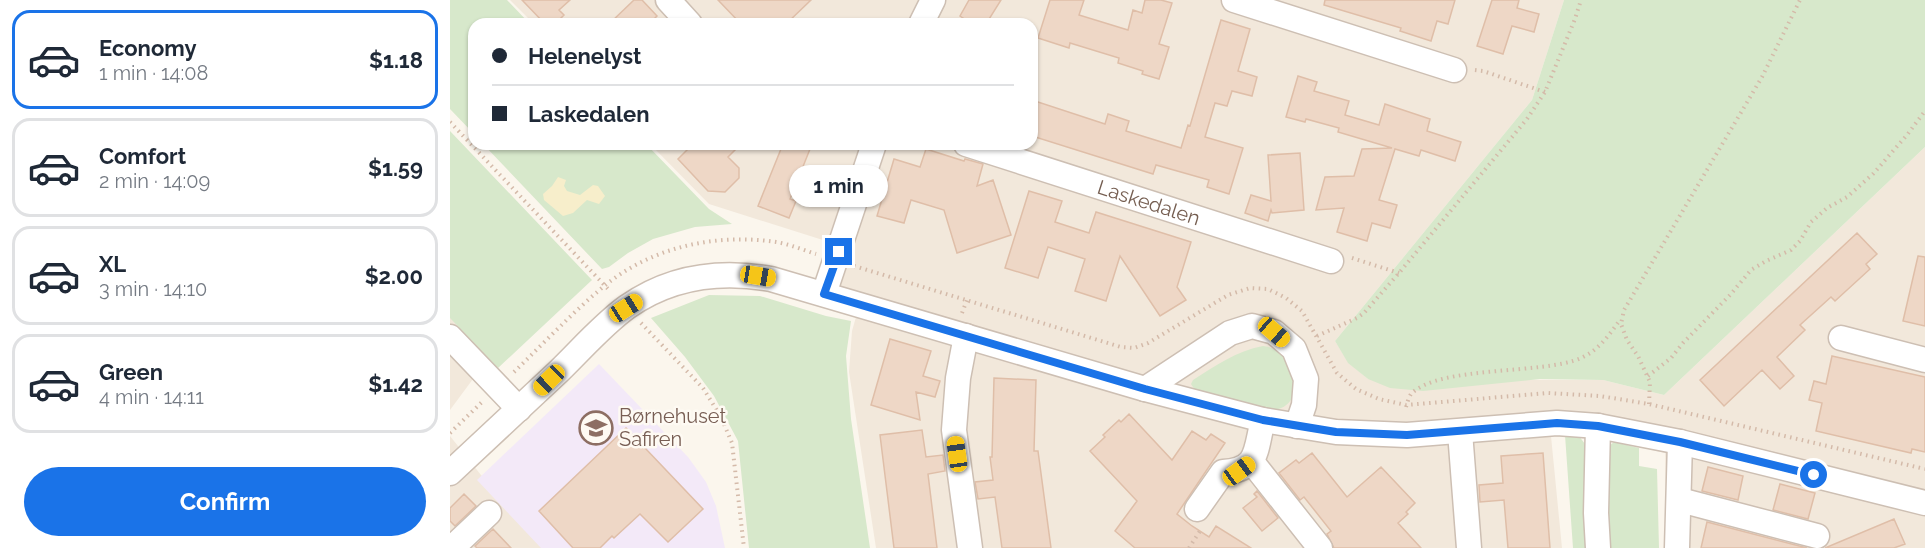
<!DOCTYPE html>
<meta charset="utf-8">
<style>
:root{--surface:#fff;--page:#f2f2f3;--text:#1f2937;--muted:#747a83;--line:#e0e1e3;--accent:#1a73e8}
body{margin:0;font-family:Raleway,sans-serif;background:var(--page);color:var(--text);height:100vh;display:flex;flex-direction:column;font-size:22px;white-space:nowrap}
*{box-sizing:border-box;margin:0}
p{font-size:20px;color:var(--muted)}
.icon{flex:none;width:33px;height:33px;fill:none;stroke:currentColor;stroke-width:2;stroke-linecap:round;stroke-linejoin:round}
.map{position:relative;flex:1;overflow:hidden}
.details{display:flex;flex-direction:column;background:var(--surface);width:450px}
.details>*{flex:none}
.guide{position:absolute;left:18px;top:18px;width:570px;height:132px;border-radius:18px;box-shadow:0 2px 4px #0004;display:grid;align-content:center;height:132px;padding:0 24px;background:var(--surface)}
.end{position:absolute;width:27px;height:27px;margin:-14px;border:8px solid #1a73e8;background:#fff;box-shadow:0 0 0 3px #fff}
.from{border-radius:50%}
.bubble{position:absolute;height:42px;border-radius:21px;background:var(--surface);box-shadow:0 2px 4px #0004;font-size:20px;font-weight:700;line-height:42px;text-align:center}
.car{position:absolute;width:18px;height:36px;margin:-18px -9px;border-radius:8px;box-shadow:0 0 4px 2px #0007;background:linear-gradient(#f5c518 24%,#345 0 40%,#f5c518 0 76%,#345 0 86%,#f5c518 0)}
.guide b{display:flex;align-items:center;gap:21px;height:57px;font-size:22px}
.guide b+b{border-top:2px solid var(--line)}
.guide i{width:15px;height:15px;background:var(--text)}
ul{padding:10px 0 0;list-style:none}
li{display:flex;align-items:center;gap:18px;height:99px;margin:0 12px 9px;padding:0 12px;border:3px solid var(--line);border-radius:18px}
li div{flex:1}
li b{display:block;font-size:22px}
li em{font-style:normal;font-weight:700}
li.active{border-color:var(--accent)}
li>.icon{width:54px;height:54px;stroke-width:1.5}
.button{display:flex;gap:12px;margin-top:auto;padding:12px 24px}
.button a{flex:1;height:69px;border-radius:36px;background:var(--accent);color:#fff;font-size:24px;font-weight:700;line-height:69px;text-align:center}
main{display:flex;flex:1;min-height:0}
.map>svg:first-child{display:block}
</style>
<main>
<section class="details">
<ul>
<li class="active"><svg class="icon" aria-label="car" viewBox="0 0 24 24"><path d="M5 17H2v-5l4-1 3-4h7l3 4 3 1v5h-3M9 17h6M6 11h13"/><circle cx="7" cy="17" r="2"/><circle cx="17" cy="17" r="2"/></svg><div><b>Economy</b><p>1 min · 14:08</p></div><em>$1.18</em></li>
<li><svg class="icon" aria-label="car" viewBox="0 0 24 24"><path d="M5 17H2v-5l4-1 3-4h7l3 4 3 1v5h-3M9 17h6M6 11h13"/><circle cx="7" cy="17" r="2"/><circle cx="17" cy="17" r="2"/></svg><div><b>Comfort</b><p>2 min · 14:09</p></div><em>$1.59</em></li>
<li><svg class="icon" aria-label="car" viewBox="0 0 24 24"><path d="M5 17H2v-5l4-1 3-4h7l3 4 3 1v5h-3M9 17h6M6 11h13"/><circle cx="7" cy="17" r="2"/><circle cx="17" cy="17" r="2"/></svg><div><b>XL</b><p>3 min · 14:10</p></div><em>$2.00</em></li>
<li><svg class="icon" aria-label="car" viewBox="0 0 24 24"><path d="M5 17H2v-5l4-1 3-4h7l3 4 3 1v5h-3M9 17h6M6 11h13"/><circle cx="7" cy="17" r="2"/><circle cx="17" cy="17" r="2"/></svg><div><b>Green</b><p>4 min · 14:11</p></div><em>$1.42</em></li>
</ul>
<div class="button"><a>Confirm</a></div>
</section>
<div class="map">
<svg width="1475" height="548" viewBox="0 0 1475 548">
<rect width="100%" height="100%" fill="#fbf6ed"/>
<path fill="#f2e8db" d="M60 0H1114L1082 100 885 341 898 362 918 379 1153 380 1214 395 1475 147V548H1217L1215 453 1165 441 1101 436 1112 548H426L399 372 402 331 410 303 364 290 376 241 259 204 200 144H582V24H84Z
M0 306 40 356 0 410Z
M0 436 31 475 95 548H0Z"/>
<path fill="#f3e9f8" d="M149 364 238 457 256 482 266 506 275 548H91L27 480Z"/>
<path fill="#d7e8cb" d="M0 0H57L80 24H24V134L0 109Z
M1114 0H1475V147L1214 395 1153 380 1090 379 973 391 940 388 918 379 898 363 885 341 1082 100Z
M0 131 142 280 48 368 0 318Z
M33 144H196L259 209 282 224 245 227 203 239 178 253 159 267 152 269Z
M259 295 310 296 376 316 401 321 396 356 401 419 420 548H299L288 441 264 396 235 357 201 318Z
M813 346C853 351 857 411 820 410L745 390 741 384 743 380C765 366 786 351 813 346Z
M1115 435 1129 436 1138 448 1141 548H1123Z
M1164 442 1189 448V466L1207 469 1209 548H1156L1154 450Z"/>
<path fill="#f7eecb" d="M108 177 116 180 114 186 117 191 130 195 143 185 148 186 155 196 149 204 137 200 123 213 113 216 94 200 93 194 102 186Z"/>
<path fill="#eed7c6" stroke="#dfbea8" stroke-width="1.5" d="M72 0H120L109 10 114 15 105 24H95Z
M184 0H192L207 16 199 24H159Z
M268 0H361L336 24H291Z
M519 0H551L536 24H522L510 16Z
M600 0H634L629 15 678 30 683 10 692 13 695 0H711L722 3 709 44 719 47 709 79 692 74 693 71 668 63 669 58 620 43 619 48 588 38Z
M875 0H1005L998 24 987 21 981 41 950 31 951 28 874 5Z
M1042 0H1069L1067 8 1089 14 1084 32 1062 26 1053 54 1027 46Z
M771 20 800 29 788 71 807 77 802 96 782 91 777 106 765 103 755 137 793 148 779 194 757 187 759 180 706 165 703 174 582 136V100L655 124 658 114 679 121 676 131 731 148 738 125 740 126Z
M848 76 867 82 864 91 899 101 895 115 929 125 935 104 980 119 977 131 1011 142 1005 161 971 150 969 156 945 149 929 200 947 205 940 228 922 223 917 241 887 232 894 208 866 210 875 177 904 176 912 149 942 148 888 132 889 128 856 119 855 122 836 117Z
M243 144H291L278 157 289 168V178L275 192 258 191 228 159Z
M333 144H362L340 199 346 201 339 218 308 206Z
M476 149 514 161 515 159 533 164 527 186 543 180 561 235 507 253 494 210 461 200 454 223 427 216 444 159 470 167Z
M850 153 854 210 822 213 821 210 818 221 795 213 801 195 821 201 818 155Z
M579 191 612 201 605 222 639 233 646 212 741 242 727 287 736 300 710 316 670 256 656 301 625 291 635 259 598 247 588 278 555 268Z
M1407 233 1427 254 1416 264 1420 269 1385 301 1381 297 1350 325 1355 330 1327 357 1344 376 1330 389 1312 370 1274 406 1250 380Z
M1468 256 1475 257V326L1453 321Z
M440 339 481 351 473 376 490 381 485 397 466 392 470 420 421 405Z
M1382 356 1475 377V452L1462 449 1461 453 1366 431 1372 403 1359 400 1364 381 1376 384Z
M544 378 586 380 584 451H588L601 548H552L545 497 528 499 525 482 543 480 540 457H542Z
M679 414 722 460 742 431 756 440 761 434 775 443 727 514 742 526 759 537 766 526 801 548H685L665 531 687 501 640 451 655 437 653 435 669 420 671 422Z
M176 428 253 509 218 542 190 514 164 538 162 536 150 548H123L89 511Z
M472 430 476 457 493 455 495 471 478 474 487 548H444L430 435Z
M862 453 897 497 931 467 965 503 956 512 958 514 948 523 971 548H884L877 534 881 531 854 497 850 500 829 473 846 460 849 463Z
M1093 453 1100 548H1058L1054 500 1030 502 1029 485 1053 483 1051 456Z
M1258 467 1293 476 1288 500 1252 491Z
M1330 484 1365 493 1358 519 1323 510Z
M807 491 828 518 812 531 793 508 807 497 804 494Z
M14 494 26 506 5 526 0 521V508Z
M1444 519 1455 544 1444 548H1375Z
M1257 522 1357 548H1251Z
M43 529 61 548H27L25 546Z"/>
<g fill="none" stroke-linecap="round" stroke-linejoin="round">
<defs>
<g id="minor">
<path d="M218 0 240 24"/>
<path d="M784 0 1004 70"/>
<path d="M471 24 483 0"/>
<path id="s1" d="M516 144 881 261"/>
<path d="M374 294 424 144"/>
<path d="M516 336 508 378 504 430 520 548"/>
<path d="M0 337 69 409"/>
<path d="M1391 338 1475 360"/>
<path d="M695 389 780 333 802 326 824 332 844 349 856 379 854 405 847 426"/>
<path d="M1148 426 1146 513 1148 548"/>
<path d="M1010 432 1019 548"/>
<path d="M802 462 870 548"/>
<path d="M0 473C36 439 72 406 107 373 130 351 152 325 177 307 221 276 270 270 321 279L695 389 813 420 886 432 957 435 1107 423 1148 426 1230 442 1475 503"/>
<path d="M1230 500 1367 536"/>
<path d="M747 509 773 472C809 470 805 451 813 420"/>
<path d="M2 548 39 513"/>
<path d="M1227 548 1230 442"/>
</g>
</defs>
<use href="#minor" stroke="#cdbfb3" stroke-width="27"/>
<path stroke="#d4baa9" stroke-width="4" stroke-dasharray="1.5 4.5" stroke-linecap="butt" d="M1025 70 1033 71 1095 92
M0 122 160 291
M902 258 949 273
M404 266 671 347 684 348 698 343 778 295 800 288 818 289 836 298 852 311 887 373 906 389 929 399 956 405 1098 393 1150 396 1199 404 1475 469
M512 313 517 300
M191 323 253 388 271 417 282 443 294 548
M867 336 907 318 914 313 949 273 1077 119 1095 92 1125 19 1131 0
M64 372C93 344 122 313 153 287 201 247 266 233 326 242 339 244 353 250 366 254
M1198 376 1221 358 1233 343 1280 295 1301 270 1316 261 1341 250 1350 241 1361 222 1377 208 1397 197 1423 174 1457 135 1475 111
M1199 404 1200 382 1188 356 1177 340 1171 324 1174 310 1312 77 1350 0
M956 407C957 403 959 397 961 394 989 365 1093 375 1131 358 1149 350 1159 335 1170 320
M0 433 32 402
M739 548 750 531"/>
<use href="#minor" stroke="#fff" stroke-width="24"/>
</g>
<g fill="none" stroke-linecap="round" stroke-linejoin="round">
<path stroke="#1a73e8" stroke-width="8" d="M389 252 374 294 695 389 813 420 886 432 957 435 1107 423 1148 426 1230 442 1364 475"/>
</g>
<defs>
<symbol id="school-ring" viewBox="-11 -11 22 22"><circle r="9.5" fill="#fefaf3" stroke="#8d6e63" stroke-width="1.5"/><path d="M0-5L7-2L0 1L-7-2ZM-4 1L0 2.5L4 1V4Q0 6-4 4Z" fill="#8d6e63"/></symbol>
</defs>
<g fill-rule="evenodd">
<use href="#school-ring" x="127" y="409" width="38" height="38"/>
</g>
<g text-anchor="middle" stroke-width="5" stroke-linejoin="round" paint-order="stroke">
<g font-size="20" fill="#755e51" stroke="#fefaf3">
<text dy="7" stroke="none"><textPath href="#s1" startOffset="192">Laskedalen</textPath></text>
</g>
<g font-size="20" fill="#785e54" stroke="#fefaf3" text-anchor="start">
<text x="169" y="423">Børnehuset<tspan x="169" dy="23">Safiren</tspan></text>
</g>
</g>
</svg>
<i class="end from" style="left:1364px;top:475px"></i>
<i class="end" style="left:389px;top:252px"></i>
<div class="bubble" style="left:339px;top:165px;width:99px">1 min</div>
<i class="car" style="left:308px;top:276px;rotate:99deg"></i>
<i class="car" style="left:176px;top:308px;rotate:58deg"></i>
<i class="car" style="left:824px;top:332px;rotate:131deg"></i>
<i class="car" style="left:99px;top:380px;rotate:226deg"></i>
<i class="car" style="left:507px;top:454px;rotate:352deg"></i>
<i class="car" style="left:789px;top:471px;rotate:54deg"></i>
<div class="guide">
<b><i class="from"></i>Helenelyst</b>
<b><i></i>Laskedalen</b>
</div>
</div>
</main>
